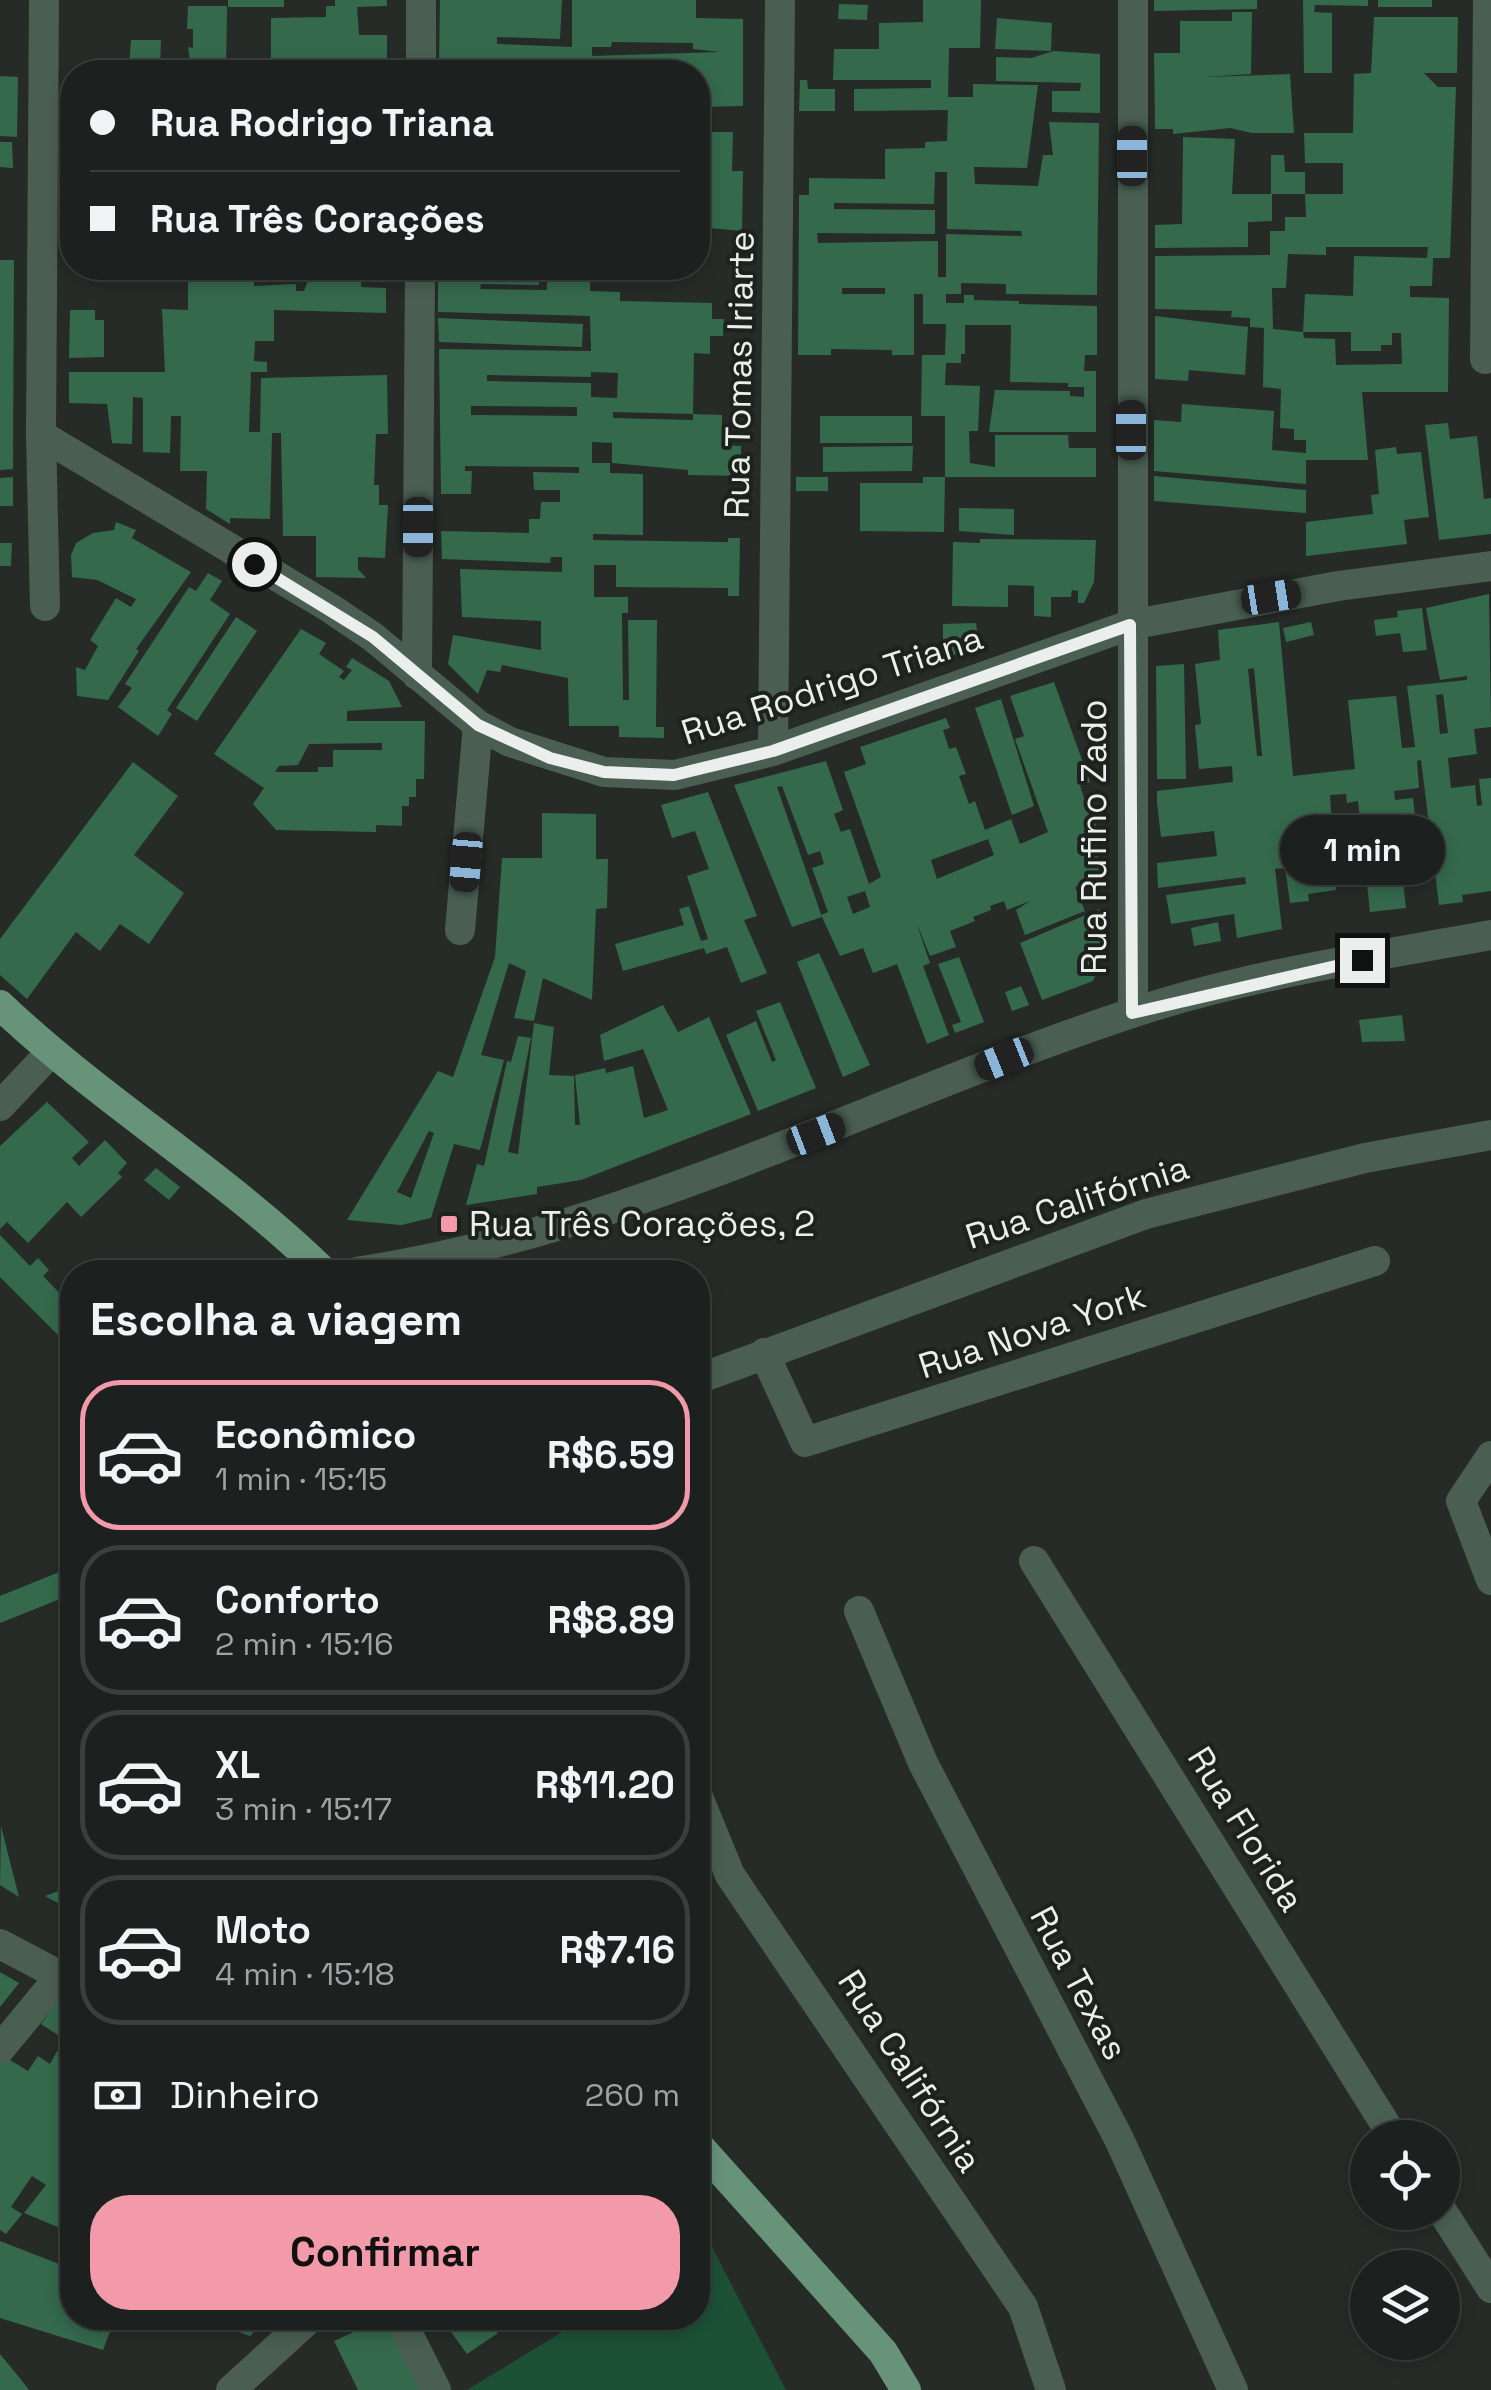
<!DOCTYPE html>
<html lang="pt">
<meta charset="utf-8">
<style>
:root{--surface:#1c201e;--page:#252827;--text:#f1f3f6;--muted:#a0a3a4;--line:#3a3e3c;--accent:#f39aaa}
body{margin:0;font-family:"Space Grotesk",sans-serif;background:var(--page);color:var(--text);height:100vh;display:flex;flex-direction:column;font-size:38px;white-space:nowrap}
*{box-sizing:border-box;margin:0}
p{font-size:32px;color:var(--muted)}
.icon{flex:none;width:55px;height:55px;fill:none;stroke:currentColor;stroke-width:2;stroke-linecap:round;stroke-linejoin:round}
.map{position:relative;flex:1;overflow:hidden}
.panel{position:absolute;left:60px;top:1260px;width:650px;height:1070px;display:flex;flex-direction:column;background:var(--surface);border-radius:40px;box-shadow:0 5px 15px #0003,0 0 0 2px var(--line)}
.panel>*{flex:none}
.guide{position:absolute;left:60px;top:60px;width:650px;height:220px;border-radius:40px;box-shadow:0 5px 15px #0003,0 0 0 2px var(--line);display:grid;align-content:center;height:220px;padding:0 30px;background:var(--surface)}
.fabs{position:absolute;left:1350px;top:2120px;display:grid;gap:20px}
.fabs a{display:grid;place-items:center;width:110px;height:110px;border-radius:50%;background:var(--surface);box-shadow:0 5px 15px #0003,0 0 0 2px var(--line);font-size:50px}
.end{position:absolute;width:45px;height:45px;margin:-22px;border:12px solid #eaeeec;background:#111;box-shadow:0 0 0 5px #111}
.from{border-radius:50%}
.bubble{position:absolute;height:70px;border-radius:35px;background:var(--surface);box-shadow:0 5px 15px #0003,0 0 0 2px var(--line);font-size:32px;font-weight:600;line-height:70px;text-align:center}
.car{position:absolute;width:30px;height:60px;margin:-30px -15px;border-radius:12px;box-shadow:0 0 8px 2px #0007;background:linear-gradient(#222 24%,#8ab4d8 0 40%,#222 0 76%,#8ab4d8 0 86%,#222 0)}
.guide b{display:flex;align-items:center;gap:35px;height:95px;font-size:38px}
.guide b+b{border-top:2px solid var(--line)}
.guide i{width:25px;height:25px;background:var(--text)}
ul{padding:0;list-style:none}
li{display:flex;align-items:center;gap:30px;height:150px;margin:0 20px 15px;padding:0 10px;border:5px solid var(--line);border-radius:40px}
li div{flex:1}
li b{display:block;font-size:38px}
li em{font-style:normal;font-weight:600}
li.selected{border-color:var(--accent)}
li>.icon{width:90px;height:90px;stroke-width:1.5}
h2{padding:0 30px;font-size:45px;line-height:120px}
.pay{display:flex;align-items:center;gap:25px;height:110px;padding:0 30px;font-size:38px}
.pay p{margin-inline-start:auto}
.cta{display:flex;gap:20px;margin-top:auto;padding:20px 30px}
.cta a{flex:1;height:115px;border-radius:40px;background:var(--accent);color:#111;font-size:40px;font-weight:600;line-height:115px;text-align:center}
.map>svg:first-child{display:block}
</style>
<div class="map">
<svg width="1491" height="2390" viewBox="0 0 1491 2390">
<rect width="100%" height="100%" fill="#262b28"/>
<path fill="#1c5136" d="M709 2241 786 2390H467L585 2318H698V2248Z"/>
<path fill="#34694c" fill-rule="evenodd" d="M228 0H284V7H228Z
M335 0H387V6L357 7 359 35H387V67H271V18L326 17V6H335Z
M440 0H562L560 39 497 37V44L572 47V0H696V18L743 19V106L698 107V72H540V67L439 65ZM612 42 693 43V49L720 52 592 56V47H611Z
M923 0H981L980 48H949L948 97H973V84L1038 85 1027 168 974 167 975 184 1038 186 1043 155H1053L1049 122 1099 123 1097 295 1006 294V284L961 283V294H946V303H964V295H974V300L1019 301V304L1097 306V355H1085L1084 371H1096V432H989L995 390 1070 391V396L1084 397V387H1068V383L1010 382 1011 325H965V354H961V363H946L945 385 980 386 978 431H969L970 463 995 467V435H1068L1069 448H1096V477H945V416H921L922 355H945L946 324H923V294H914V355H892V350L831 349V355H798L799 195H809V178L885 179V149L925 148V142L947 141 948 110 854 111V89L931 88V80H833L834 49H879V23L923 22ZM935 172H947V229L1021 231 1022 236 946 234V277H938V241L818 243 817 233 935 234V210L834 209V203L934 204ZM842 288H885V294H842Z
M1154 0H1257V9L1154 11Z
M1303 0H1368V6L1315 5 1314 12 1332 13V73H1304Z
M1378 0H1432V7H1378Z
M839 4 868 5 867 20 838 19Z
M188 6H227L226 72H118V67H129L131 40H161L160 67H191L188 47 193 48V29H187Z
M1232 12H1252L1251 74 1206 77 1290 74 1294 133H1252L1230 128 1173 134V129H1155L1154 53H1180V21H1232Z
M1374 17H1458L1457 73H1424L1438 87H1456L1450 258H1433L1432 286H1410V297L1449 298 1448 392H1362L1368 460H1306V484L1154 471V420L1181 422 1182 404 1274 411 1272 450 1306 453V440H1294V429L1280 428 1281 389 1263 387 1264 328 1250 327V318L1231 317 1232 311 1155 309V256L1270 255V231H1285V217H1306L1305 194H1343V163H1305L1304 133H1353L1354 74 1371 73ZM1326 247H1428L1427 258 1354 256 1353 296 1305 294 1303 332H1351V351H1381V345H1392V333H1401L1402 364 1336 365 1335 339 1304 338 1303 332 1273 329 1272 288H1286L1288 254 1326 255Z
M997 18 1052 23 1051 51 995 49Z
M1054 51 1100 54V113L1052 112V91H1080L1081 83 996 81V57L1031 58Z
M0 76 18 77 17 137 0 136Z
M800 80H807L808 89H835V111H799Z
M698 116H708V132H733L732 171H743L742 231 698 227V175H703L698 170Z
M1183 137 1235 139 1232 194H1271V155H1284L1285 172H1305V194H1272V221L1248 222V247L1155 248V225L1182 224Z
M0 142H12L13 168 0 167Z
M0 260H14L13 469 0 470Z
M142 268H239V280L254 281V286L296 284V291H304L310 275H268V268H369L368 282H361V287L386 288V313L274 310V341H255L254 361 267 362V372H251L249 432H260L261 378 387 375 388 434H376L374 485H379V505H388L385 558 358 557V569L366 578 316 577V536H283L281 433H272L270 519 230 518V524L206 509 207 471H180L181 416H171L170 453 143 452V398L133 397 132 444 112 443 107 404 69 403V372H165L162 309 188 310V273L142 272Z
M438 268H590V291L620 292V301L712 303V319H724L723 336H710V354L694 353 693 414 613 412V418L693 420V414L722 415V445L741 446V476L688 475V470L612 463V443L592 442V463H610V473L643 474V535L593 534V540L728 542V538H740L739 596H728V588L616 587V565H594V597H628V613H622L623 700H629L628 620H657L656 727H664V738L619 737V726H569L568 678 502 665 500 672 487 670 478 694 448 664 453 635 541 650V621L462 617 460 569 562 572V557H551L550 563 442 559 441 531 529 533V519H540L541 502H560V490H534L533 472 579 473V467L465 466V471H472L471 494H441L439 349 591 351 590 316 438 312ZM539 272H547V290L480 289 481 284 539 285ZM591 372 618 373 617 398 591 397V383L487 381V375L591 377ZM471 406 577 407V416L471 415Z
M70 310H95V320H104V357L69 358Z
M1155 316 1248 327 1245 375 1189 370 1188 381 1155 379Z
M438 318 583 324 582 347 439 342Z
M820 416H912V443H820Z
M1448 423 1450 439 1477 436 1484 499 1491 498V534L1439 540 1425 425Z
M913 446 912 471 823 472V447Z
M1396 447 1397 454 1421 452 1423 469 1429 517 1404 520 1407 544 1306 556V522L1373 514 1371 495 1379 494 1375 450Z
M1154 476 1306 490V513L1154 501Z
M13 477V506H0V478Z
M796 477H828V491H796Z
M923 477H945L944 532 860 531V483H923Z
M959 508 1014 509V535L959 531Z
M116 522 136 530 132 538 191 572 136 649 139 651 108 700 77 696 76 667 85 670 98 646 90 640 116 598 131 607 136 599 97 580 72 577 71 555 76 543 93 533 114 530Z
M980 539 1096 540 1094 582 1084 603H1078V591L1072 590 1071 597H1051V617L1034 616V586L1008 585V607L952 606 953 542 980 543Z
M0 543H12L11 566H0Z
M208 573 222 581 210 600 230 614 167 710 172 714 158 736 118 707 132 688 125 684 189 587 196 591Z
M1489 594 1491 727 1474 729 1477 754 1448 758 1451 788 1475 785 1477 806 1482 805 1479 779 1491 778V891L1462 895 1463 902 1439 905 1421 760 1417 761 1419 788 1394 791 1395 800 1413 798 1419 852 1400 854 1406 908 1370 912 1358 801 1347 803 1346 794 1330 795 1336 890 1308 894 1309 901 1290 903 1285 868 1275 869 1282 929 1237 938 1234 914 1171 924 1166 895 1246 884 1245 877 1158 888 1157 863 1217 856 1214 831 1161 837 1157 803V791L1233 782 1232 766 1199 769 1195 725 1201 724 1195 664 1220 660 1218 630 1279 622 1293 776 1355 769 1348 700 1396 696 1402 748 1415 747 1407 686 1467 680V676L1440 680 1426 608ZM1254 668 1262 756H1257L1248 669ZM1443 694 1448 733 1440 734 1436 695Z
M1422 608 1427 650 1403 652 1400 633 1376 636 1374 620 1398 617 1397 611Z
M236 617 257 631 197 721 176 708Z
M1311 622 1314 635 1286 642 1283 628Z
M976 623 979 646 943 659V624Z
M301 629 326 643 319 654 344 671 339 677 344 680 352 670 346 667 352 658 389 681 402 707 347 711V721H425L424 779H416V797H409V806H402V826L376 825V832L276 830 253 804 264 788 214 754ZM382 743V750H333V767H318V772H275L279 766 298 765 309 744Z
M1184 664 1186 779H1157L1156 666Z
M1054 682 1090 782 1080 786 1090 815 1095 812 1099 877 1075 887 1085 911 1025 935 1016 910 1030 901 1007 910 1004 901 990 906 991 910 973 917 975 921 950 931 956 947 930 956 916 922 930 963 923 966 949 1035 927 1044 897 964 873 973 863 948 840 956 821 915 828 912 812 868 824 864 820 851 808 855 782 786 777 787 822 917 792 927 734 785 826 761 843 810 834 814 841 832 850 829 869 884 881 877 844 772 866 764 860 747 946 718 950 728 943 730 949 749 956 747 966 774 959 776 969 804 975 801 985 830 1011 819 1020 844 1048 832 1015 739 1024 736 1010 696ZM988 839 994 855 937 879 931 860ZM865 891 870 907 853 914 847 897Z
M1001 699 1034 806 1012 815 975 708Z
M133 762 178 796 134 855 184 893 149 944 120 924 100 951 76 932 27 999 0 975V939Z
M708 792 757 916 744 920 767 973 741 983 727 947 706 954 704 948 623 971 615 944 684 925 679 909 689 906 701 941 708 939 687 876 709 869 695 831 672 838 661 805Z
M542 813 596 814V859H608L607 908 596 909 592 1000 543 978 534 1021 514 1018 526 971 509 963 481 1055 504 1060 480 1150 454 1144 431 1218 401 1225 347 1220 438 1071 453 1077 495 957 502 858H542ZM429 1131 434 1133 411 1198 397 1192Z
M1100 909 1101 960 1093 981 1042 1000 1020 943Z
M1218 922 1221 941 1194 946 1191 928Z
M819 953 870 1065 843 1077 797 962Z
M959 957 984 1022 955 1033 952 1025 961 1022 938 964Z
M1021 986 1029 1005 1012 1011 1005 992Z
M780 1002 816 1088 758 1111 726 1035 756 1021 772 1062 776 1060 756 1011Z
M663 1005 678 1032 709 1017 751 1114 581 1180 537 1187V1194L466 1205 477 1164 484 1166 507 1061 511 1062 518 1036 531 1038 508 1152 518 1154 534 1023 554 1027 549 1075 574 1076 575 1125H580L575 1075 605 1068 606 1073 633 1066 644 1118 668 1110 643 1049 604 1061 600 1035Z
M1402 1015 1405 1041 1362 1042 1359 1020Z
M47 1102 89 1142 72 1158 79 1166 105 1140 127 1163 118 1173 122 1177 81 1217 67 1202 28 1243 7 1222 0 1229V1146Z
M156 1168 180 1187 169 1200 144 1180Z
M0 1235 30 1266 38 1258 49 1270 43 1276 72 1306V1349L0 1277Z
M62 1571 70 1595 0 1623V1596Z
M1 1826 19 1897 0 1885Z
M72 1886V1928L66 1924 72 1911 45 1896Z
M0 1972 19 1983 0 2007Z
M57 2002 72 2012 58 2035 41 2024Z
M57 2051 72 2061 69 2157 72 2233 24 2213 46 2185 32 2176 11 2207 22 2214 6 2234 0 2230V2063L5 2057 28 2071 38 2056 50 2064Z
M0 2241 72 2269V2318H115L103 2350 0 2318Z
M201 2318H267L250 2336Z
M385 2318 420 2390H358L334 2341Z
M441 2318H487L498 2333 467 2354Z
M0 2354 19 2377 29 2390H0Z"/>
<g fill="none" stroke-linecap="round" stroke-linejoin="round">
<path stroke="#4a5f52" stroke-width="30" d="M44 0 41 435 45 606
M421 72V0
M1485 359 1488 0
M41 435 330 608 373 637 478 725 510 742 604 772 675 775 773 751 1130 625 1338 586 1491 566
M417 675 420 268
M773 751 780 0
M460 930 478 725
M1133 1013V0
M0 1106 50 1053
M356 1272C628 1231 870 1100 1129 1014 1245 975 1371 957 1491 935
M764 1353 805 1442 1375 1261
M698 1379 1146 1214 1365 1158 1491 1135
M1491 1456 1461 1501 1491 1580
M1034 1561 1394 2138
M859 1611 923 1763 1119 2139 1233 2390
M698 1797 730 1875 1023 2307 1051 2390
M0 1944 72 1982
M0 2049 61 1975
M1442 2211 1491 2288
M400 2318 436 2390
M231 2390 310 2318"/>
<path stroke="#679379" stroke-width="30" d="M0 1005C102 1102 224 1174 324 1272
M698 2145 883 2352 906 2390"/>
</g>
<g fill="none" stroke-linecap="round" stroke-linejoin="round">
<path stroke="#eaeeec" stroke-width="12" d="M254 564 373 637 478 725 550 758 604 772 674 775 773 751 1130 625 1132 1013 1362 960"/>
</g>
<rect fill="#f39aaa" stroke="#1d221e" stroke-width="4" x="439" y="1214" width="20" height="20" rx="5"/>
<g text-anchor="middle" stroke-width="8" stroke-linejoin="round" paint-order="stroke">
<g font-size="35" fill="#eaeeec" stroke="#1d221e">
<text transform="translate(739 375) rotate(-89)" y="12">Rua Tomas Iriarte</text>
<text transform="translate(832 685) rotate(-18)" y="12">Rua Rodrigo Triana</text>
<text transform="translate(1094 837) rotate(-90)" y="12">Rua Rufino Zado</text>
<text transform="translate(1077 1202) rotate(-18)" y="12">Rua Califórnia</text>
<text transform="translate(1032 1331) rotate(-18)" y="12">Rua Nova York</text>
<text transform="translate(1246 1829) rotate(58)" y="12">Rua Florida</text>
<text transform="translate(1079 1983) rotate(62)" y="12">Rua Texas</text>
<text transform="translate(910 2071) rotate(57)" y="12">Rua Califórnia</text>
</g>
<g font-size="35" fill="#eaeeec" stroke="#1d221e" text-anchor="start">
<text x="469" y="1236">Rua Três Corações, 2</text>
</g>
</g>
</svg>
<div class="fabs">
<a><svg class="icon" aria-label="locate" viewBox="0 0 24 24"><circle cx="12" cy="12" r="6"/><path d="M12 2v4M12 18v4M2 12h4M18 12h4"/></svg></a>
<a><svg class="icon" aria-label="layers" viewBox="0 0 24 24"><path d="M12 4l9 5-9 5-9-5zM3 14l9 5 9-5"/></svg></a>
</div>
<i class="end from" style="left:254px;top:564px"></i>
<i class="end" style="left:1362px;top:960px"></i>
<div class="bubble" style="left:1280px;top:815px;width:165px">1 min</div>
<i class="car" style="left:1132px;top:156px;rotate:0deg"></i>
<i class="car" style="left:1131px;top:430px;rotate:0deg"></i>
<i class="car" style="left:418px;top:527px;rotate:180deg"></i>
<i class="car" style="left:1271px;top:597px;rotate:81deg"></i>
<i class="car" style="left:466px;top:862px;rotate:185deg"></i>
<i class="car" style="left:1004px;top:1059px;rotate:248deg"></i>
<i class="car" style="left:816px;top:1134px;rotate:69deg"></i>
<div class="guide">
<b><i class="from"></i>Rua Rodrigo Triana</b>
<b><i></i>Rua Três Corações</b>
</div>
<section class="panel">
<h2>Escolha a viagem</h2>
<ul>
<li class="selected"><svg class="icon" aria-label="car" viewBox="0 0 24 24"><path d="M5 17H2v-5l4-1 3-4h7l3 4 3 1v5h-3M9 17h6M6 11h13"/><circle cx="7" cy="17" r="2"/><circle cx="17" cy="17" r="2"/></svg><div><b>Econômico</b><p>1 min · 15:15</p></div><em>R$6.59</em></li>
<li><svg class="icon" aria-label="car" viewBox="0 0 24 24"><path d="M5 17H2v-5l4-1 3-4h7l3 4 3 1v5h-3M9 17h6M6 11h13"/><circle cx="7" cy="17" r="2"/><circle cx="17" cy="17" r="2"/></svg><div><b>Conforto</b><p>2 min · 15:16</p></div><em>R$8.89</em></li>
<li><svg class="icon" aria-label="car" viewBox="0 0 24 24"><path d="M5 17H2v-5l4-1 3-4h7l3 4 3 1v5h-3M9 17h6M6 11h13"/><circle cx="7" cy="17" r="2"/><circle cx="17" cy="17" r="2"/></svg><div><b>XL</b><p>3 min · 15:17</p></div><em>R$11.20</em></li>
<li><svg class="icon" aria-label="car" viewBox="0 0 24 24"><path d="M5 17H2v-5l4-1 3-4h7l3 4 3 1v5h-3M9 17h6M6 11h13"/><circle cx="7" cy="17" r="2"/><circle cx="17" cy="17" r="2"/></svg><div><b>Moto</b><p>4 min · 15:18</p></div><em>R$7.16</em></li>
</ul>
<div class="pay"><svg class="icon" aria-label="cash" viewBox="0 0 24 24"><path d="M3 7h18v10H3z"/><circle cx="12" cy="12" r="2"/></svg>Dinheiro<p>260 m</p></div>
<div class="cta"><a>Confirmar</a></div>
</section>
</div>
